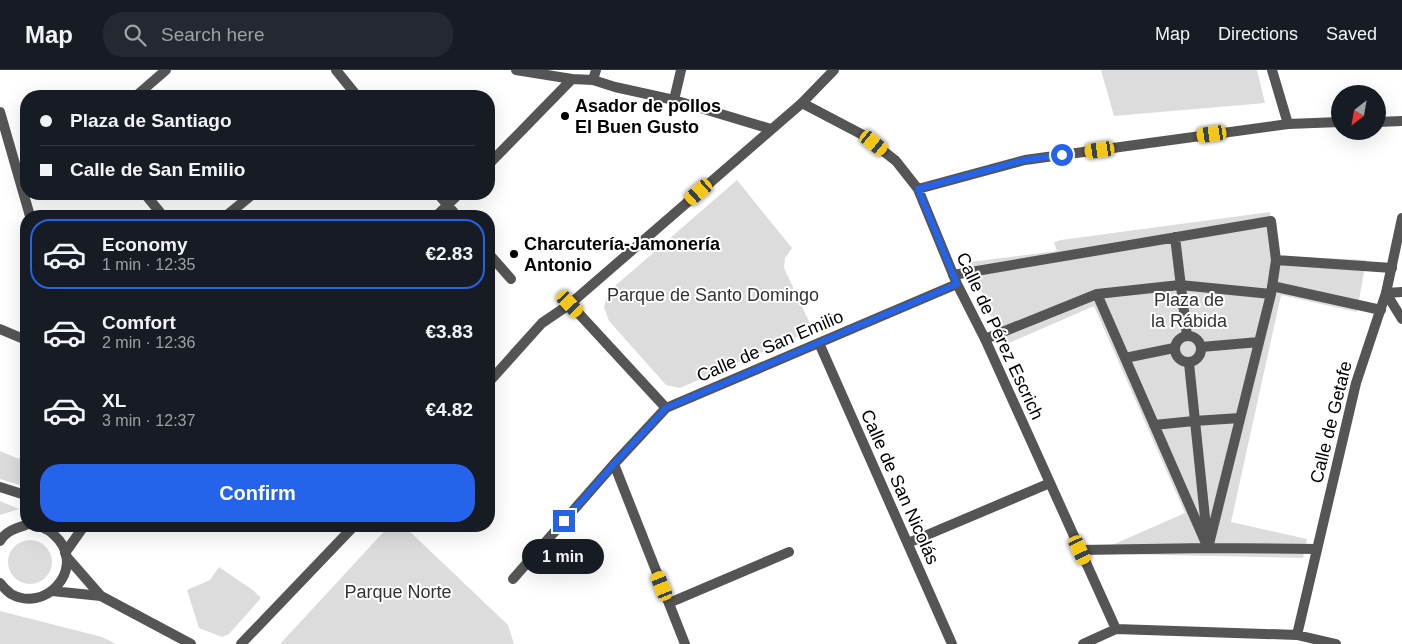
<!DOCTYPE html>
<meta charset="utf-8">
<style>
:root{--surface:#171b24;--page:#242831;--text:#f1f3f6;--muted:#9ea1a6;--line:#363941;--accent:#2563eb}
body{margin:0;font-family:Arial,sans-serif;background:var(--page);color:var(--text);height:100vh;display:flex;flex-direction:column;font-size:19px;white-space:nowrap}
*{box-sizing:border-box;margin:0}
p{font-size:16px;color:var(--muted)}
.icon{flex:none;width:28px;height:28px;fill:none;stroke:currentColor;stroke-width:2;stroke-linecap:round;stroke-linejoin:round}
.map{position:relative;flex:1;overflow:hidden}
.side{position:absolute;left:20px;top:140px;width:475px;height:322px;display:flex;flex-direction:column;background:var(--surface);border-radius:20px;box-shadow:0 5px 20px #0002}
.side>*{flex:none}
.banner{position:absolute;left:20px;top:20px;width:475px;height:110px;border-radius:20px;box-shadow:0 5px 20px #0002;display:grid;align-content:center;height:110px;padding:0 20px;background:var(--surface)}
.needle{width:32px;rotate:211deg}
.buttons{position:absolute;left:1331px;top:15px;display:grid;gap:10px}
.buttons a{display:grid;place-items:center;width:55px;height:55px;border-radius:50%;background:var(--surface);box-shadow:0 5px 20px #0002;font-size:25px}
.end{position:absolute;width:22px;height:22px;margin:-11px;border:6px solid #2563eb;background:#fff;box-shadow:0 0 0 2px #fff}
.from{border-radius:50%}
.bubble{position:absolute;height:35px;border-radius:18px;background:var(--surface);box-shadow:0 5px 20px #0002;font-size:16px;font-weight:700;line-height:35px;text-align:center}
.car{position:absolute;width:15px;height:30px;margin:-15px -8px;border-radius:6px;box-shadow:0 0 4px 1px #0007;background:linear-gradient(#f5c518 24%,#345 0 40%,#f5c518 0 76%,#345 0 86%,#f5c518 0)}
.banner b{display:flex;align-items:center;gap:18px;height:48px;font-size:19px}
.banner b+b{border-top:1px solid var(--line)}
.banner i{width:12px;height:12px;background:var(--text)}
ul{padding:9px 0 0;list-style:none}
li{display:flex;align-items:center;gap:15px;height:70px;margin:0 10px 8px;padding:0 10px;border:2px solid transparent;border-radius:20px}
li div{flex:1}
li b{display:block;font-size:19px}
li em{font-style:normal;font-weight:700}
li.selected{border-color:var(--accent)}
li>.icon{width:45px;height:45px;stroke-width:1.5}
.button{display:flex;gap:10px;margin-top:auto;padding:10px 20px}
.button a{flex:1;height:58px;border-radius:20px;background:var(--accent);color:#fff;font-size:20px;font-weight:700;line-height:58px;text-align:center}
header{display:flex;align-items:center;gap:30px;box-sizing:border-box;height:70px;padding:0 25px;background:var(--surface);border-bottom:1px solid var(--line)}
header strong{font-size:24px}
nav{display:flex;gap:28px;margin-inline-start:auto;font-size:18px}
.search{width:350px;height:45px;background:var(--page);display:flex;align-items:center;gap:12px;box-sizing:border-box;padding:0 18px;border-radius:20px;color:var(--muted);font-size:19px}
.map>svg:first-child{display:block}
</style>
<header>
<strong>Map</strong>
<div class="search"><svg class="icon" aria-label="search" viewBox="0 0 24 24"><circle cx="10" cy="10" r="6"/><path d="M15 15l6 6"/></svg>Search here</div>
<nav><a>Map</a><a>Directions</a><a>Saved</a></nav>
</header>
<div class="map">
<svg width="1402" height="574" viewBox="0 0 1402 574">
<rect width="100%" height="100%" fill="#fff"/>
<path fill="#dcdcdc" d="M1101 0H1257L1265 33 1114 46Z
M737 110 792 178 785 188 784 198 813 260 680 318 666 315 609 251 604 237 608 222Z
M1270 142 1277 186 1366 190 1357 242 1281 225 1231 452 1307 469 1303 488 1115 484 1112 475 1185 443 1094 236 1002 276 970 192 1057 181 1054 172 1061 170Z
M26 374V417L0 409V381L19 389Z
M0 431 19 439 0 445Z
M389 456H404L508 555 514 574H280Z
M8 492a22 22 0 1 1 44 0a22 22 0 1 1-44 0Z
M219 497 254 521 261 528 229 564 222 567 199 558 187 520 210 510Z
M0 541 102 567 116 574H0Z"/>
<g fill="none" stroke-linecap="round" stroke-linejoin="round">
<path stroke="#555" stroke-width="10" d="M669 533 789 482"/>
<path stroke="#555" stroke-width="10" d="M1175 167 1187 266
M1276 190 1392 198
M953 205 1271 151 1276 190 1271 224 1208 478
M1272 216 1381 240
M1386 223 1402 222
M1097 224 1208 478
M1175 279a13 13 0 1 1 26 0a13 13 0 1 1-26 0Z
M985 269 1097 224 1180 215 1271 224
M1201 277 1259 272
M1125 288 1174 278
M1189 293 1207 467
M1154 355 1194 351 1240 348
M1080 480 1208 478 1317 479"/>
<path stroke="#555" stroke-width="10" d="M336 0 357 26
M516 0 572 9 593 10 615 17 674 30 771 59
M1272 0 1288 54
M593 10 596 0
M136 26 166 0
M674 30 681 0
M802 33 863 65 896 91 918 119 957 214 985 269 1116 559
M1378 52 1402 51
M489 94 572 9
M918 119 1025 90 1288 54 1340 52
M145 124 163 146
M438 124 457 146
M226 146 253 124
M436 146 459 124
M489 184 511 209
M1386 223 1402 249
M570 234 666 338
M0 259 26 270
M819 273 952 574
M0 417 22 424 26 427
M908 473 1050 413
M513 509 614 394
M1297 565 1356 313 1386 223 1402 148
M685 574 614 394 666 338 957 214
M1083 574 1116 559 1297 565 1336 574"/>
<path stroke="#555" stroke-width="10" d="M0 42 30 146
M489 312 542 253 570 234 802 33 834 0
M0 471C6 461 16 458 26 455
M65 483 84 456
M66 486 101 526 191 574
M0 513C3 517 7 521 11 524 45 543 84 501 59 470 53 463 46 457 37 456
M52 521 101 526
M241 574 354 456"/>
</g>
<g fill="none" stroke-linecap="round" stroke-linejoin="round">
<path stroke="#2563eb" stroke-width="6" d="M564 451 614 394 666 338 957 214 918 119 1024 90 1062 85"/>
</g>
<g fill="#000" stroke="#fff" stroke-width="2">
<circle cx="565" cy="46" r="5"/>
<circle cx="514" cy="184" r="5"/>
</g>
<g text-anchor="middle" stroke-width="4" stroke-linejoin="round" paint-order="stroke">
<g font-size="18" font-weight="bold" fill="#000" stroke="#fff" text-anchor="start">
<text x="575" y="42">Asador de pollos<tspan x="575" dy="21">El Buen Gusto</tspan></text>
<text x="524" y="180">Charcutería-Jamonería<tspan x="524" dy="21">Antonio</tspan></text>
</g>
<g font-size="18" fill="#333" stroke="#fff">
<text x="713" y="231">Parque de Santo Domingo</text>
<text x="1189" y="236">Plaza de<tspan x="1189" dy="21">la Rábida</tspan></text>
<text x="398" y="528">Parque Norte</text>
</g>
<g font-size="18" fill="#000" stroke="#fff">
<text transform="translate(1000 266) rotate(65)" y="6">Calle de Pérez Escrich</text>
<text transform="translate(770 276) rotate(-23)" y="6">Calle de San Emilio</text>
<text transform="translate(1331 352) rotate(-76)" y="6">Calle de Getafe</text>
<text transform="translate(900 417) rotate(66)" y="6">Calle de San Nicolás</text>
</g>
</g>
</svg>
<div class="buttons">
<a><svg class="needle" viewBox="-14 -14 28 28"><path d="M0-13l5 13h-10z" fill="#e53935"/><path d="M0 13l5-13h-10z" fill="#9ea1a6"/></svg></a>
</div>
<i class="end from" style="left:1062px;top:85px"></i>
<i class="end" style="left:564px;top:451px"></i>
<div class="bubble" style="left:522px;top:469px;width:82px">1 min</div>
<i class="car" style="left:1212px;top:64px;rotate:262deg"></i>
<i class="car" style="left:874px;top:73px;rotate:129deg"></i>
<i class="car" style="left:1100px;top:80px;rotate:262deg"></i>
<i class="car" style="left:699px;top:122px;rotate:229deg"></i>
<i class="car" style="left:570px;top:234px;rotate:137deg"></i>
<i class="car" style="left:1080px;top:480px;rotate:155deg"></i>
<i class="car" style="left:662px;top:516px;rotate:338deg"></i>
<div class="banner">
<b><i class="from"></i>Plaza de Santiago</b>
<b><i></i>Calle de San Emilio</b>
</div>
<section class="side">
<ul>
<li class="selected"><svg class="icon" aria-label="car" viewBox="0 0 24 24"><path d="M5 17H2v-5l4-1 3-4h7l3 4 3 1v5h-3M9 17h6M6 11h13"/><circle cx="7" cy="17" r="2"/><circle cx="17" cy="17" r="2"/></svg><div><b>Economy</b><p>1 min · 12:35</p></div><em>€2.83</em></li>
<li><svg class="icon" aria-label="car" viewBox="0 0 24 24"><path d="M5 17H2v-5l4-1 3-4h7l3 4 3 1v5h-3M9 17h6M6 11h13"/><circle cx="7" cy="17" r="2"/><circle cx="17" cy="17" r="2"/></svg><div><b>Comfort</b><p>2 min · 12:36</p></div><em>€3.83</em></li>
<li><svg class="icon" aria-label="car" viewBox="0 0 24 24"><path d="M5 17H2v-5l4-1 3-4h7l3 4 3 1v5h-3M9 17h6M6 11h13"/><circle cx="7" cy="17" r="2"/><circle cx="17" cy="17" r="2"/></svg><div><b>XL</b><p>3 min · 12:37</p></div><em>€4.82</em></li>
</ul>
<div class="button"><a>Confirm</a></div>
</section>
</div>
